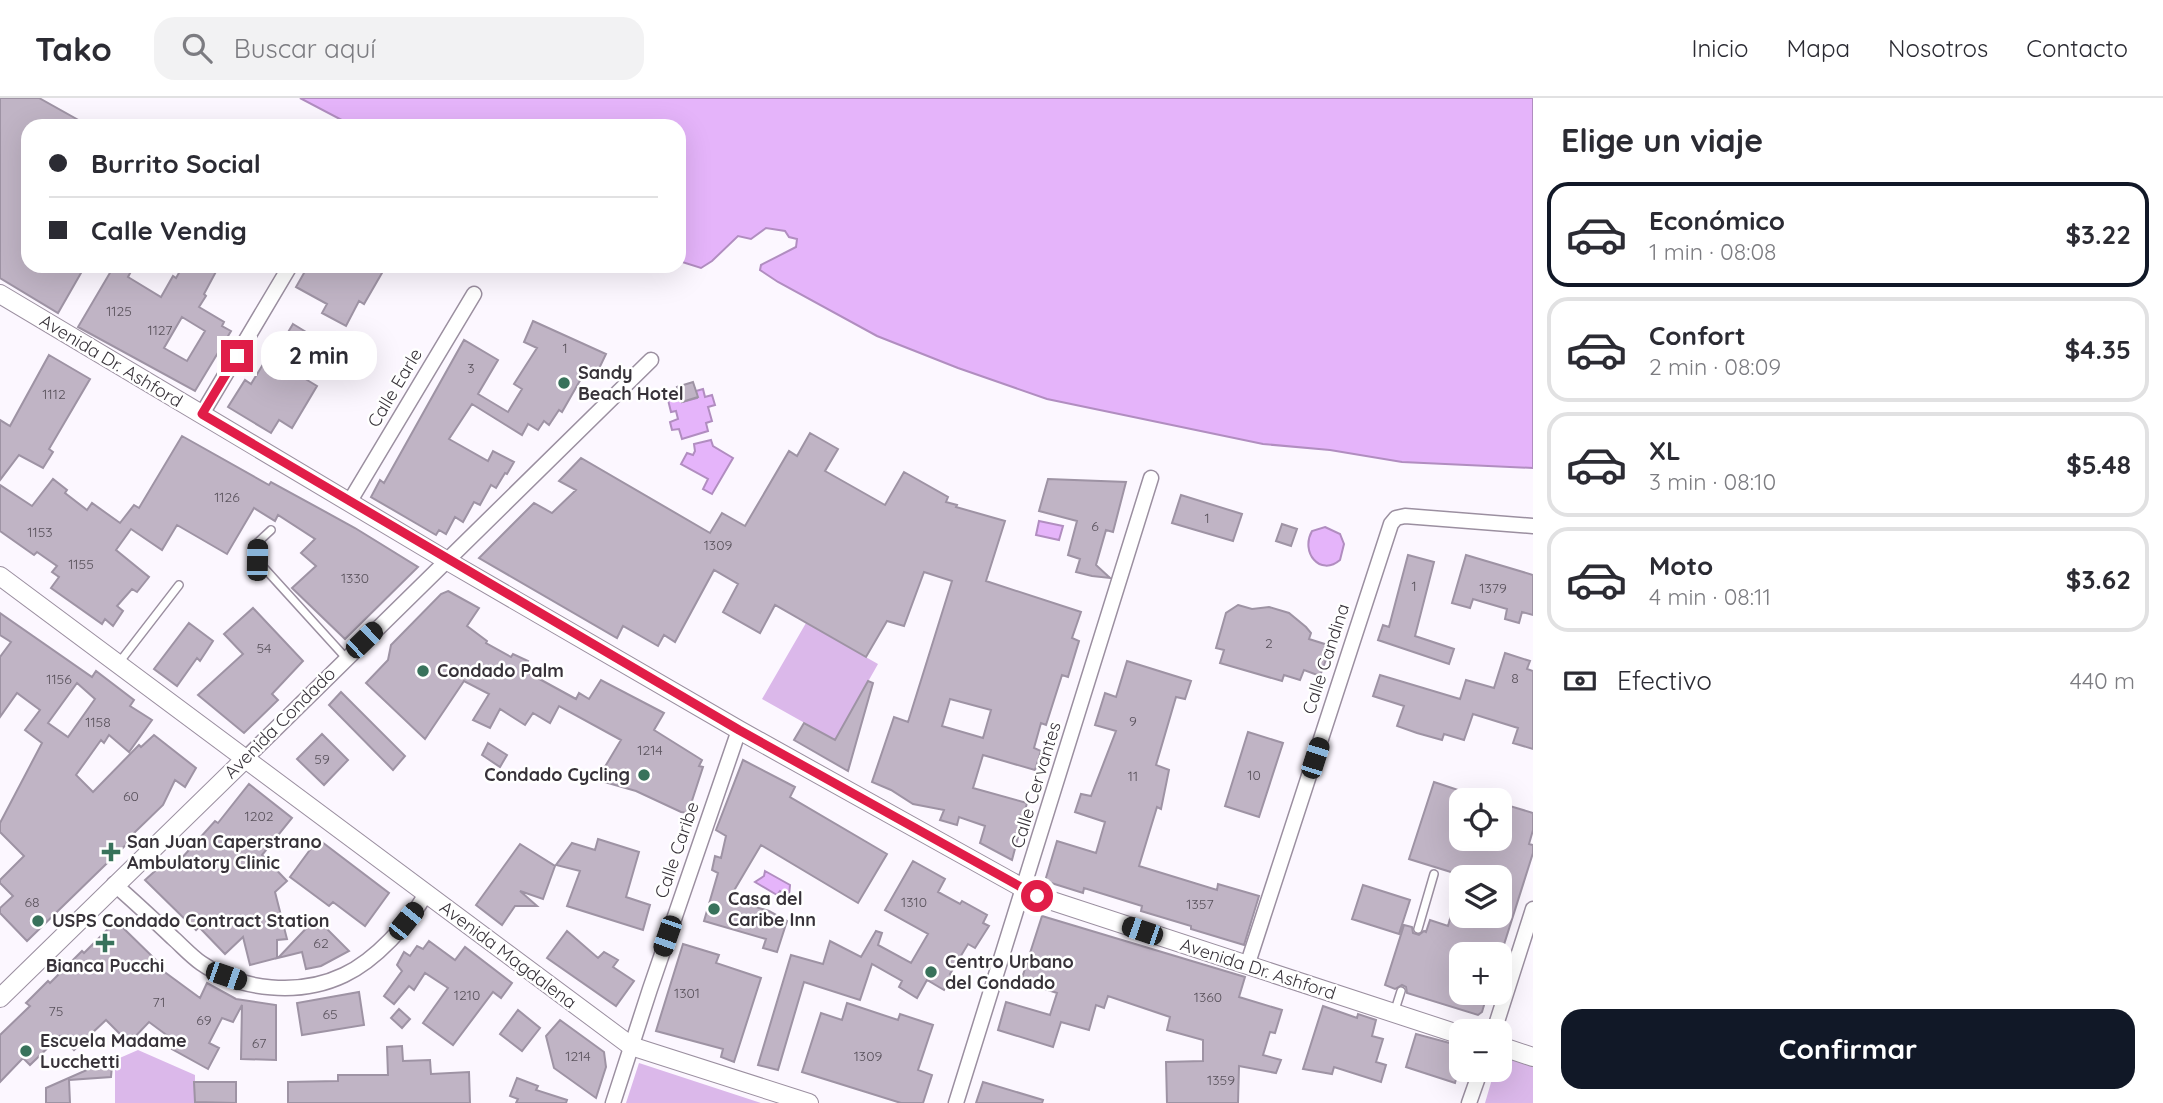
<!DOCTYPE html>
<html lang="es">
<meta charset="utf-8">
<style>
:root{--surface:#fff;--page:#f2f2f3;--text:#2b2b33;--muted:#7c7c81;--line:#e1e1e2;--accent:#111827}
body{margin:0;font-family:Quicksand,sans-serif;background:var(--page);color:var(--text);height:100vh;display:flex;flex-direction:column;font-size:26px;white-space:nowrap}
*{box-sizing:border-box;margin:0}
p{font-size:23px;color:var(--muted)}
.icon{flex:none;width:38px;height:38px;fill:none;stroke:currentColor;stroke-width:2;stroke-linecap:round;stroke-linejoin:round}
.map{position:relative;flex:1;overflow:hidden}
.sheet{display:flex;flex-direction:column;background:var(--surface);width:630px}
.sheet>*{flex:none}
.guide{position:absolute;left:21px;top:21px;width:665px;height:154px;border-radius:21px;box-shadow:0 7px 28px #0002;display:grid;align-content:center;height:154px;padding:0 28px;background:var(--surface)}
.fabs{position:absolute;left:1449px;top:690px;display:grid;gap:14px}
.fabs a{display:grid;place-items:center;width:63px;height:63px;border-radius:14px;background:var(--surface);box-shadow:0 7px 28px #0002;font-size:35px}
.end{position:absolute;width:32px;height:32px;margin:-16px;border:9px solid #e11d48;background:#fff;box-shadow:0 0 0 4px #fff}
.from{border-radius:50%}
.bubble{position:absolute;height:49px;border-radius:21px;background:var(--surface);box-shadow:0 7px 28px #0002;font-size:23px;font-weight:700;line-height:49px;text-align:center}
.car{position:absolute;width:21px;height:42px;margin:-21px -10px;border-radius:9px;box-shadow:0 0 5px 2px #0007;background:linear-gradient(#222 24%,#8ab4d8 0 40%,#222 0 76%,#8ab4d8 0 86%,#222 0)}
.guide b{display:flex;align-items:center;gap:24px;height:66px;font-size:26px}
.guide b+b{border-top:2px solid var(--line)}
.guide i{width:18px;height:18px;background:var(--text)}
ul{padding:0;list-style:none}
li{display:flex;align-items:center;gap:21px;height:105px;margin:0 14px 10px;padding:0 14px;border:4px solid var(--line);border-radius:21px}
li div{flex:1}
li b{display:block;font-size:26px}
li em{font-style:normal;font-weight:700}
li.active{border-color:var(--accent)}
li>.icon{width:63px;height:63px;stroke-width:1.5}
h2{padding:0 28px;font-size:32px;line-height:84px}
.pay{display:flex;align-items:center;gap:18px;height:77px;padding:0 28px;font-size:26px}
.pay p{margin-inline-start:auto}
.button{display:flex;gap:14px;margin-top:auto;padding:14px 28px}
.button a{flex:1;height:80px;border-radius:21px;background:var(--accent);color:#fff;font-size:28px;font-weight:700;line-height:80px;text-align:center}
header{display:flex;align-items:center;gap:42px;box-sizing:border-box;height:98px;padding:0 35px;background:var(--surface);border-bottom:2px solid var(--line)}
header strong{font-size:33px}
nav{display:flex;gap:38px;margin-inline-start:auto;font-size:24px}
.search{width:490px;height:63px;background:var(--page);display:flex;align-items:center;gap:18px;box-sizing:border-box;padding:0 24px;border-radius:21px;color:var(--muted);font-size:26px}
main{display:flex;flex:1;min-height:0}
.map>svg:first-child{display:block}
</style>
<header>
<strong>Tako</strong>
<div class="search"><svg class="icon" aria-label="search" viewBox="0 0 24 24"><circle cx="10" cy="10" r="6"/><path d="M15 15l6 6"/></svg>Buscar aquí</div>
<nav><a>Inicio</a><a>Mapa</a><a>Nosotros</a><a>Contacto</a></nav>
</header>
<main>
<div class="map">
<svg width="1533" height="1005" viewBox="0 0 1533 1005">
<rect width="100%" height="100%" fill="#fcf7ff"/>
<path fill="#dbb8ea" d="M806 525 878 566 835 642 762 601Z
M138 952 195 977V1005H115V962Z
M1500 954 1533 965V1005H1485L1495 971H1500Z
M639 965 761 1005H626Z"/>
<path fill="#e5b4fa" stroke="#b18dc0" stroke-width="2" d="M300 0H1533V370L1402 364 1330 352 1263 346 1047 301 958 270 877 238 778 184 760 172 761 167 796 149 797 141 789 139 785 133 766 130 751 141 738 138 712 163 701 170 679 163V28H353Z
M703 291 705 299 712 297 715 307 708 309 712 323 706 325 708 333 682 341 679 331 672 332 670 324 678 321 676 313 671 314 668 302 671 301 670 296 679 294 682 304 697 300 696 293Z
M711 342 713 348 733 360 712 396 703 391 708 381 681 366 687 355 693 357 695 353 694 346Z
M1039 423 1063 428 1059 442 1036 437Z
M1325 429 1340 436 1344 446 1340 462C1320 479 1300 454 1312 433Z
M765 773 790 787 789 798 780 793 777 797 755 784 764 778Z"/>
<path fill="#c0b4c5" stroke="#9e93a4" stroke-width="2" fill-rule="evenodd" d="M0 0H39L89 28H28V168H85L58 215 0 180Z
M114 168H134L128 179 161 199 173 178 176 180 183 168H219L204 196 206 198 199 209 224 224 222 228 231 233 195 293 78 229ZM182 219 205 233 187 263 164 250Z
M308 168H386L364 206 359 203 346 228 322 215 327 206 296 189Z
M533 223 606 256 596 277 586 272 562 314 559 312 549 327 544 323 538 332 528 326 522 337 472 306 449 341 488 363 493 353 514 364 507 376 505 375 496 390 491 387 480 407 474 404 463 424 455 419 446 436 439 432 436 437 371 399 380 382 384 385 464 242 498 262 478 296 508 314 522 291 514 286 537 250 524 244Z
M293 226 311 237 289 271 317 288 292 330 279 322 271 335 228 309 245 282 251 286 282 235 287 236Z
M49 257 90 281 49 351 53 354 43 370 19 357 0 382V322L10 328Z
M693 284 698 299 682 304 677 289Z
M810 335 838 351 825 373 885 407 904 374 948 399 946 404 957 407 956 409 1005 423 986 483 1081 514 1072 540 1079 543 1068 579 1062 577 1046 627 1041 625 1034 650 1041 653 1035 672 983 657 973 690 1027 705 1012 762 980 745 985 728 959 719 957 727 940 722 944 712 913 706 891 692 872 684 894 619 908 624 952 483 924 474 904 528 887 523 866 559 775 507 760 535 723 514 738 486 714 472 675 544 664 537 658 548 623 528 617 540 479 460 534 405 552 415 576 392 559 383 581 360 710 435 722 415 745 428 789 353 797 358ZM950 601 991 612 983 640 942 628Z
M182 338 269 387 271 384 355 430 418 469 345 541 292 490 316 468 301 455 315 441 278 417 275 423 254 410 227 456 177 427 162 452 131 431 116 452 149 479 137 494 132 491 117 508 123 513 113 528 105 521 102 526 51 490 59 479 52 474 57 468 37 454 34 457 0 433V387L32 408 53 381 67 392 65 395 87 412 92 405 120 425 134 407 139 410Z
M1048 381 1126 384 1113 434 1106 432 1096 467 1110 480 1092 478 1076 474 1080 461 1068 457 1077 423 1039 413Z
M1181 397 1242 416 1233 443 1172 425Z
M1282 426 1297 431 1291 448 1276 443Z
M1408 457 1434 464 1415 538 1454 551 1449 566 1378 542 1383 527 1389 529Z
M1466 457 1533 477V517L1522 514 1519 525 1505 521 1507 511 1473 501 1470 510 1452 505Z
M448 493 479 510 467 528 487 543 486 545 511 559 513 556 528 563 523 572 576 601 579 595 589 601 601 582 664 615 654 632 702 662 699 668 703 669 688 715 681 714 636 693 597 682 621 642 559 608 550 625 533 615 525 627 500 611 490 630 473 622 489 596 464 583 425 641 366 585 388 562 391 547 441 496Z
M1238 507 1252 511 1269 509 1289 515 1306 529 1311 535 1309 541 1331 548 1320 578 1304 572 1300 582 1284 577 1282 583 1220 565 1224 552 1216 550 1226 515Z
M253 510 303 563 272 596 278 602 244 635 198 597 243 556 224 536Z
M0 515 92 579 96 573 134 602 130 608 152 622 129 654 109 637 104 645 101 642 76 677 93 694 139 647 141 649 154 637 196 670 185 689 175 682 163 707 134 735 136 737 27 843 0 815V810L13 798 0 785V782L24 758 0 734V725L42 645 25 632 40 612 17 595 0 619V559L11 544 0 537ZM77 585 95 601 68 639 48 625Z
M189 525 213 543 200 563 197 560 177 588 154 571Z
M1505 555 1530 563 1527 571 1533 573V651L1513 645 1518 630 1473 616 1464 642 1444 636 1442 642 1417 635 1397 628 1404 608 1373 598 1380 577 1460 601 1466 582 1494 590Z
M1127 563 1191 583 1185 601 1176 599 1156 667 1169 672 1161 711 1157 709 1139 768 1217 792 1218 786 1259 798 1244 847 1191 831V828L1141 813 1142 808 1084 790 1083 795 1045 783 1057 743 1096 755 1105 724 1075 714 1081 696 1091 698 1116 633 1095 627 1105 595 1116 599Z
M868 583 873 585 848 673 794 642 804 625 835 642Z
M341 594 405 658 393 672 329 607Z
M1248 634 1283 645 1259 719 1225 708Z
M322 636 348 662 324 687 297 661Z
M488 645 507 657 500 669 482 657Z
M743 662 795 689 790 699 887 756 858 805 761 747 729 801 769 813 787 823 777 854 763 850 766 841 704 823 718 775 712 772 715 758 721 760 726 738 716 732Z
M1434 684 1461 693V740H1500V705L1533 715V732L1529 746 1533 747V755L1501 856H1461V894H1488L1482 914 1478 917 1407 895 1406 889 1402 887 1395 891 1385 887 1404 827 1412 829 1413 835 1419 837 1424 833 1426 834 1430 822 1448 828 1451 817H1500V779H1453L1454 775 1409 761Z
M249 686 292 720 262 757 287 783 275 794 287 841 277 842V860L250 867 243 839 225 856 199 829 196 832 145 782 164 765 171 772 215 723 218 725Z
M318 741 389 795 365 828 333 804 329 808 290 779Z
M598 741 639 754 626 799 650 807 643 832 567 808 580 773 556 767 572 745 595 752Z
M520 746 555 768 543 801 520 793 537 808H515L502 827 476 807Z
M913 763 945 781 938 794 960 806 962 803 987 817 983 825 989 828 975 850 968 846 950 876 953 878 944 892 927 882 917 900 899 889 902 883 872 866 860 902 804 884 778 972 758 967 791 857 823 866 830 843 861 859 876 833 882 835 878 847 911 865 928 836 885 812Z
M1363 787 1410 802 1399 836 1352 821Z
M1042 818 1245 879 1239 899 1282 912 1275 935 1270 934 1263 957 1281 962 1276 975 1239 968 1238 1005H1167L1166 964 1203 963V942L1167 932 1170 919 1108 898 1104 910 1096 907 1089 932 1061 924 1053 949 998 932 1006 904 1050 917 1057 895 1021 883Z
M316 820 349 853 321 868 306 871 302 854 278 860Z
M116 823 158 864 155 867 200 900 207 885 236 901 276 907V962L241 961 242 907 233 924 222 920 209 945 219 950 208 971 172 951 176 944 149 924 129 945 106 922 74 952 60 938 30 967 23 960 0 984V937L30 908 26 905 48 883 50 885 82 853 84 855Z
M567 833 598 860 604 854 618 862 613 869 634 883 616 908 547 860Z
M429 843 455 862 465 849 512 885 501 900 493 894 453 947 423 925 448 890 425 875 414 892 409 888 394 906 384 898 402 873 397 867 404 854 410 858 417 848 423 851Z
M683 846 719 857 716 865 761 880 734 964 721 959 723 951 656 933Z
M359 894 364 927 302 937 297 905Z
M847 905 898 922 900 916 933 927 918 972 932 977 923 1005H901L802 974 821 915 842 922Z
M1323 908 1357 920 1358 916 1376 922 1372 938 1383 941 1376 964 1386 967 1381 984 1334 969 1332 976 1303 971Z
M399 911 410 921 402 930 391 920Z
M518 912 540 930 522 953 500 936Z
M560 922 604 954 606 969 596 1000 554 970 546 938Z
M1416 936 1461 948V962L1455 985 1406 969Z
M402 948 403 963 430 962 431 976 469 974 470 1005H288V984L338 983V977H388L387 949Z
M98 967H112L111 979 69 982 70 1005H46V990Z
M517 980 538 988 536 992 567 1002 566 1005H516L518 1001 510 998Z
M194 984H236V1005L195 1004Z
M983 984 1043 1002 1042 1005H976Z"/>
<g fill="none" stroke-linecap="round" stroke-linejoin="round">
<defs>
<path id="service" d="M271 432 257 445V462L346 560
M118 566 179 487
M1418 831 1434 776
M1394 915 1401 893"/>
<path id="minor" d="M202 316 290 168
M350 403 474 196
M245 661 651 262
M114 786C135 804 154 822 173 840 182 848 191 858 201 865 241 893 300 898 344 877 376 862 408 826 426 796
M1247 868 1391 426 1396 420 1405 418 1533 428
M1494 933 1533 811
M613 1005 650 891 739 632
M956 1005 1151 380
M1469 1005 1481 971"/>
<path id="tertiary" d="M0 196 446 462 739 632 1037 798 1461 937
M0 478 631 948 809 1005
M0 900 245 661
M1500 948 1533 959"/>
</defs>
<use href="#service" stroke="#9b8fa0" stroke-width="10"/>
<use href="#minor" stroke="#9b8fa0" stroke-width="17"/>
<use href="#tertiary" stroke="#9b8fa0" stroke-width="20"/>
<use href="#service" stroke="#fff" stroke-width="7"/>
<use href="#minor" stroke="#fff" stroke-width="14"/>
<use href="#tertiary" stroke="#fff" stroke-width="18"/>
</g>
<g fill="none" stroke-linecap="round" stroke-linejoin="round">
<path stroke="#e11d48" stroke-width="9" d="M237 258 202 316 739 632 1037 798"/>
</g>
<g fill="#38725b" stroke="#fff" stroke-width="2.5">
<circle cx="564" cy="285" r="7"/>
<circle cx="423" cy="573" r="7"/>
<circle cx="644" cy="677" r="7"/>
<path d="M107.5 743.5h7v7h7v7h-7v7h-7v-7h-7v-7h7z"/>
<circle cx="714" cy="811" r="7"/>
<circle cx="38" cy="823" r="7"/>
<path d="M101.5 834.5h7v7h7v7h-7v7h-7v-7h-7v-7h7z"/>
<circle cx="931" cy="874" r="7"/>
<circle cx="26" cy="953" r="7"/>
</g>
<g text-anchor="middle" stroke-width="5" stroke-linejoin="round" paint-order="stroke">
<g font-size="14" fill="#59525c">
<text x="119" y="218">1125</text>
<text x="160" y="237">1127</text>
<text x="565" y="255">1</text>
<text x="471" y="275">3</text>
<text x="54" y="301">1112</text>
<text x="227" y="404">1126</text>
<text x="1207" y="425">1</text>
<text x="1095" y="433">6</text>
<text x="40" y="439">1153</text>
<text x="718" y="452">1309</text>
<text x="81" y="471">1155</text>
<text x="355" y="485">1330</text>
<text x="1414" y="493">1</text>
<text x="1493" y="495">1379</text>
<text x="1269" y="550">2</text>
<text x="264" y="555">54</text>
<text x="1515" y="585">8</text>
<text x="59" y="586">1156</text>
<text x="1133" y="628">9</text>
<text x="98" y="629">1158</text>
<text x="650" y="657">1214</text>
<text x="322" y="666">59</text>
<text x="1254" y="682">10</text>
<text x="1133" y="683">11</text>
<text x="131" y="703">60</text>
<text x="259" y="723">1202</text>
<text x="32" y="809">68</text>
<text x="914" y="809">1310</text>
<text x="1200" y="811">1357</text>
<text x="321" y="850">62</text>
<text x="687" y="900">1301</text>
<text x="467" y="902">1210</text>
<text x="1208" y="904">1360</text>
<text x="159" y="909">71</text>
<text x="56" y="918">75</text>
<text x="330" y="921">65</text>
<text x="204" y="927">69</text>
<text x="259" y="950">67</text>
<text x="578" y="963">1214</text>
<text x="868" y="963">1309</text>
<text x="1221" y="987">1359</text>
</g>
<g font-size="18" fill="#373239" stroke="#fff">
<text transform="translate(111 263) rotate(31)" y="6">Avenida Dr. Ashford</text>
<text transform="translate(395 290) rotate(-59)" y="6">Calle Earle</text>
<text transform="translate(1326 561) rotate(-72)" y="6">Calle Candina</text>
<text transform="translate(280 625) rotate(-45)" y="6">Avenida Condado</text>
<text transform="translate(1036 687) rotate(-73)" y="6">Calle Cervantes</text>
<text transform="translate(677 752) rotate(-71)" y="6">Calle Caribe</text>
<text transform="translate(508 857) rotate(37)" y="6">Avenida Magdalena</text>
<text transform="translate(1258 871) rotate(18)" y="6">Avenida Dr. Ashford</text>
</g>
<g font-size="18" font-weight="bold" fill="#373239" stroke="#fff" text-anchor="start">
<text x="578" y="281">Sandy<tspan x="578" dy="21">Beach Hotel</tspan></text>
<text x="437" y="579">Condado Palm</text>
<text x="630" y="683" text-anchor="end">Condado Cycling</text>
<text x="127" y="750">San Juan Caperstrano<tspan x="127" dy="21">Ambulatory Clinic</tspan></text>
<text x="728" y="807">Casa del<tspan x="728" dy="21">Caribe Inn</tspan></text>
<text x="52" y="829">USPS Condado Contract Station</text>
<text x="945" y="870">Centro Urbano<tspan x="945" dy="21">del Condado</tspan></text>
<text x="105" y="874" text-anchor="middle">Bianca Pucchi</text>
<text x="40" y="949">Escuela Madame<tspan x="40" dy="21">Lucchetti</tspan></text>
</g>
</g>
</svg>
<div class="fabs">
<a><svg class="icon" aria-label="locate" viewBox="0 0 24 24"><circle cx="12" cy="12" r="6"/><path d="M12 2v4M12 18v4M2 12h4M18 12h4"/></svg></a>
<a><svg class="icon" aria-label="layers" viewBox="0 0 24 24"><path d="M12 4l9 5-9 5-9-5zM3 14l9 5 9-5"/></svg></a>
<a>+</a>
<a>−</a>
</div>
<i class="end from" style="left:1037px;top:798px"></i>
<i class="end" style="left:237px;top:258px"></i>
<div class="bubble" style="left:261px;top:233px;width:116px">2 min</div>
<i class="car" style="left:257px;top:462px;rotate:1deg"></i>
<i class="car" style="left:364px;top:542px;rotate:46deg"></i>
<i class="car" style="left:1315px;top:660px;rotate:18deg"></i>
<i class="car" style="left:406px;top:823px;rotate:39deg"></i>
<i class="car" style="left:1142px;top:833px;rotate:289deg"></i>
<i class="car" style="left:667px;top:838px;rotate:199deg"></i>
<i class="car" style="left:226px;top:878px;rotate:109deg"></i>
<div class="guide">
<b><i class="from"></i>Burrito Social</b>
<b><i></i>Calle Vendig</b>
</div>
</div>
<section class="sheet">
<h2>Elige un viaje</h2>
<ul>
<li class="active"><svg class="icon" aria-label="car" viewBox="0 0 24 24"><path d="M5 17H2v-5l4-1 3-4h7l3 4 3 1v5h-3M9 17h6M6 11h13"/><circle cx="7" cy="17" r="2"/><circle cx="17" cy="17" r="2"/></svg><div><b>Económico</b><p>1 min · 08:08</p></div><em>$3.22</em></li>
<li><svg class="icon" aria-label="car" viewBox="0 0 24 24"><path d="M5 17H2v-5l4-1 3-4h7l3 4 3 1v5h-3M9 17h6M6 11h13"/><circle cx="7" cy="17" r="2"/><circle cx="17" cy="17" r="2"/></svg><div><b>Confort</b><p>2 min · 08:09</p></div><em>$4.35</em></li>
<li><svg class="icon" aria-label="car" viewBox="0 0 24 24"><path d="M5 17H2v-5l4-1 3-4h7l3 4 3 1v5h-3M9 17h6M6 11h13"/><circle cx="7" cy="17" r="2"/><circle cx="17" cy="17" r="2"/></svg><div><b>XL</b><p>3 min · 08:10</p></div><em>$5.48</em></li>
<li><svg class="icon" aria-label="car" viewBox="0 0 24 24"><path d="M5 17H2v-5l4-1 3-4h7l3 4 3 1v5h-3M9 17h6M6 11h13"/><circle cx="7" cy="17" r="2"/><circle cx="17" cy="17" r="2"/></svg><div><b>Moto</b><p>4 min · 08:11</p></div><em>$3.62</em></li>
</ul>
<div class="pay"><svg class="icon" aria-label="cash" viewBox="0 0 24 24"><path d="M3 7h18v10H3z"/><circle cx="12" cy="12" r="2"/></svg>Efectivo<p>440 m</p></div>
<div class="button"><a>Confirmar</a></div>
</section>
</main>
